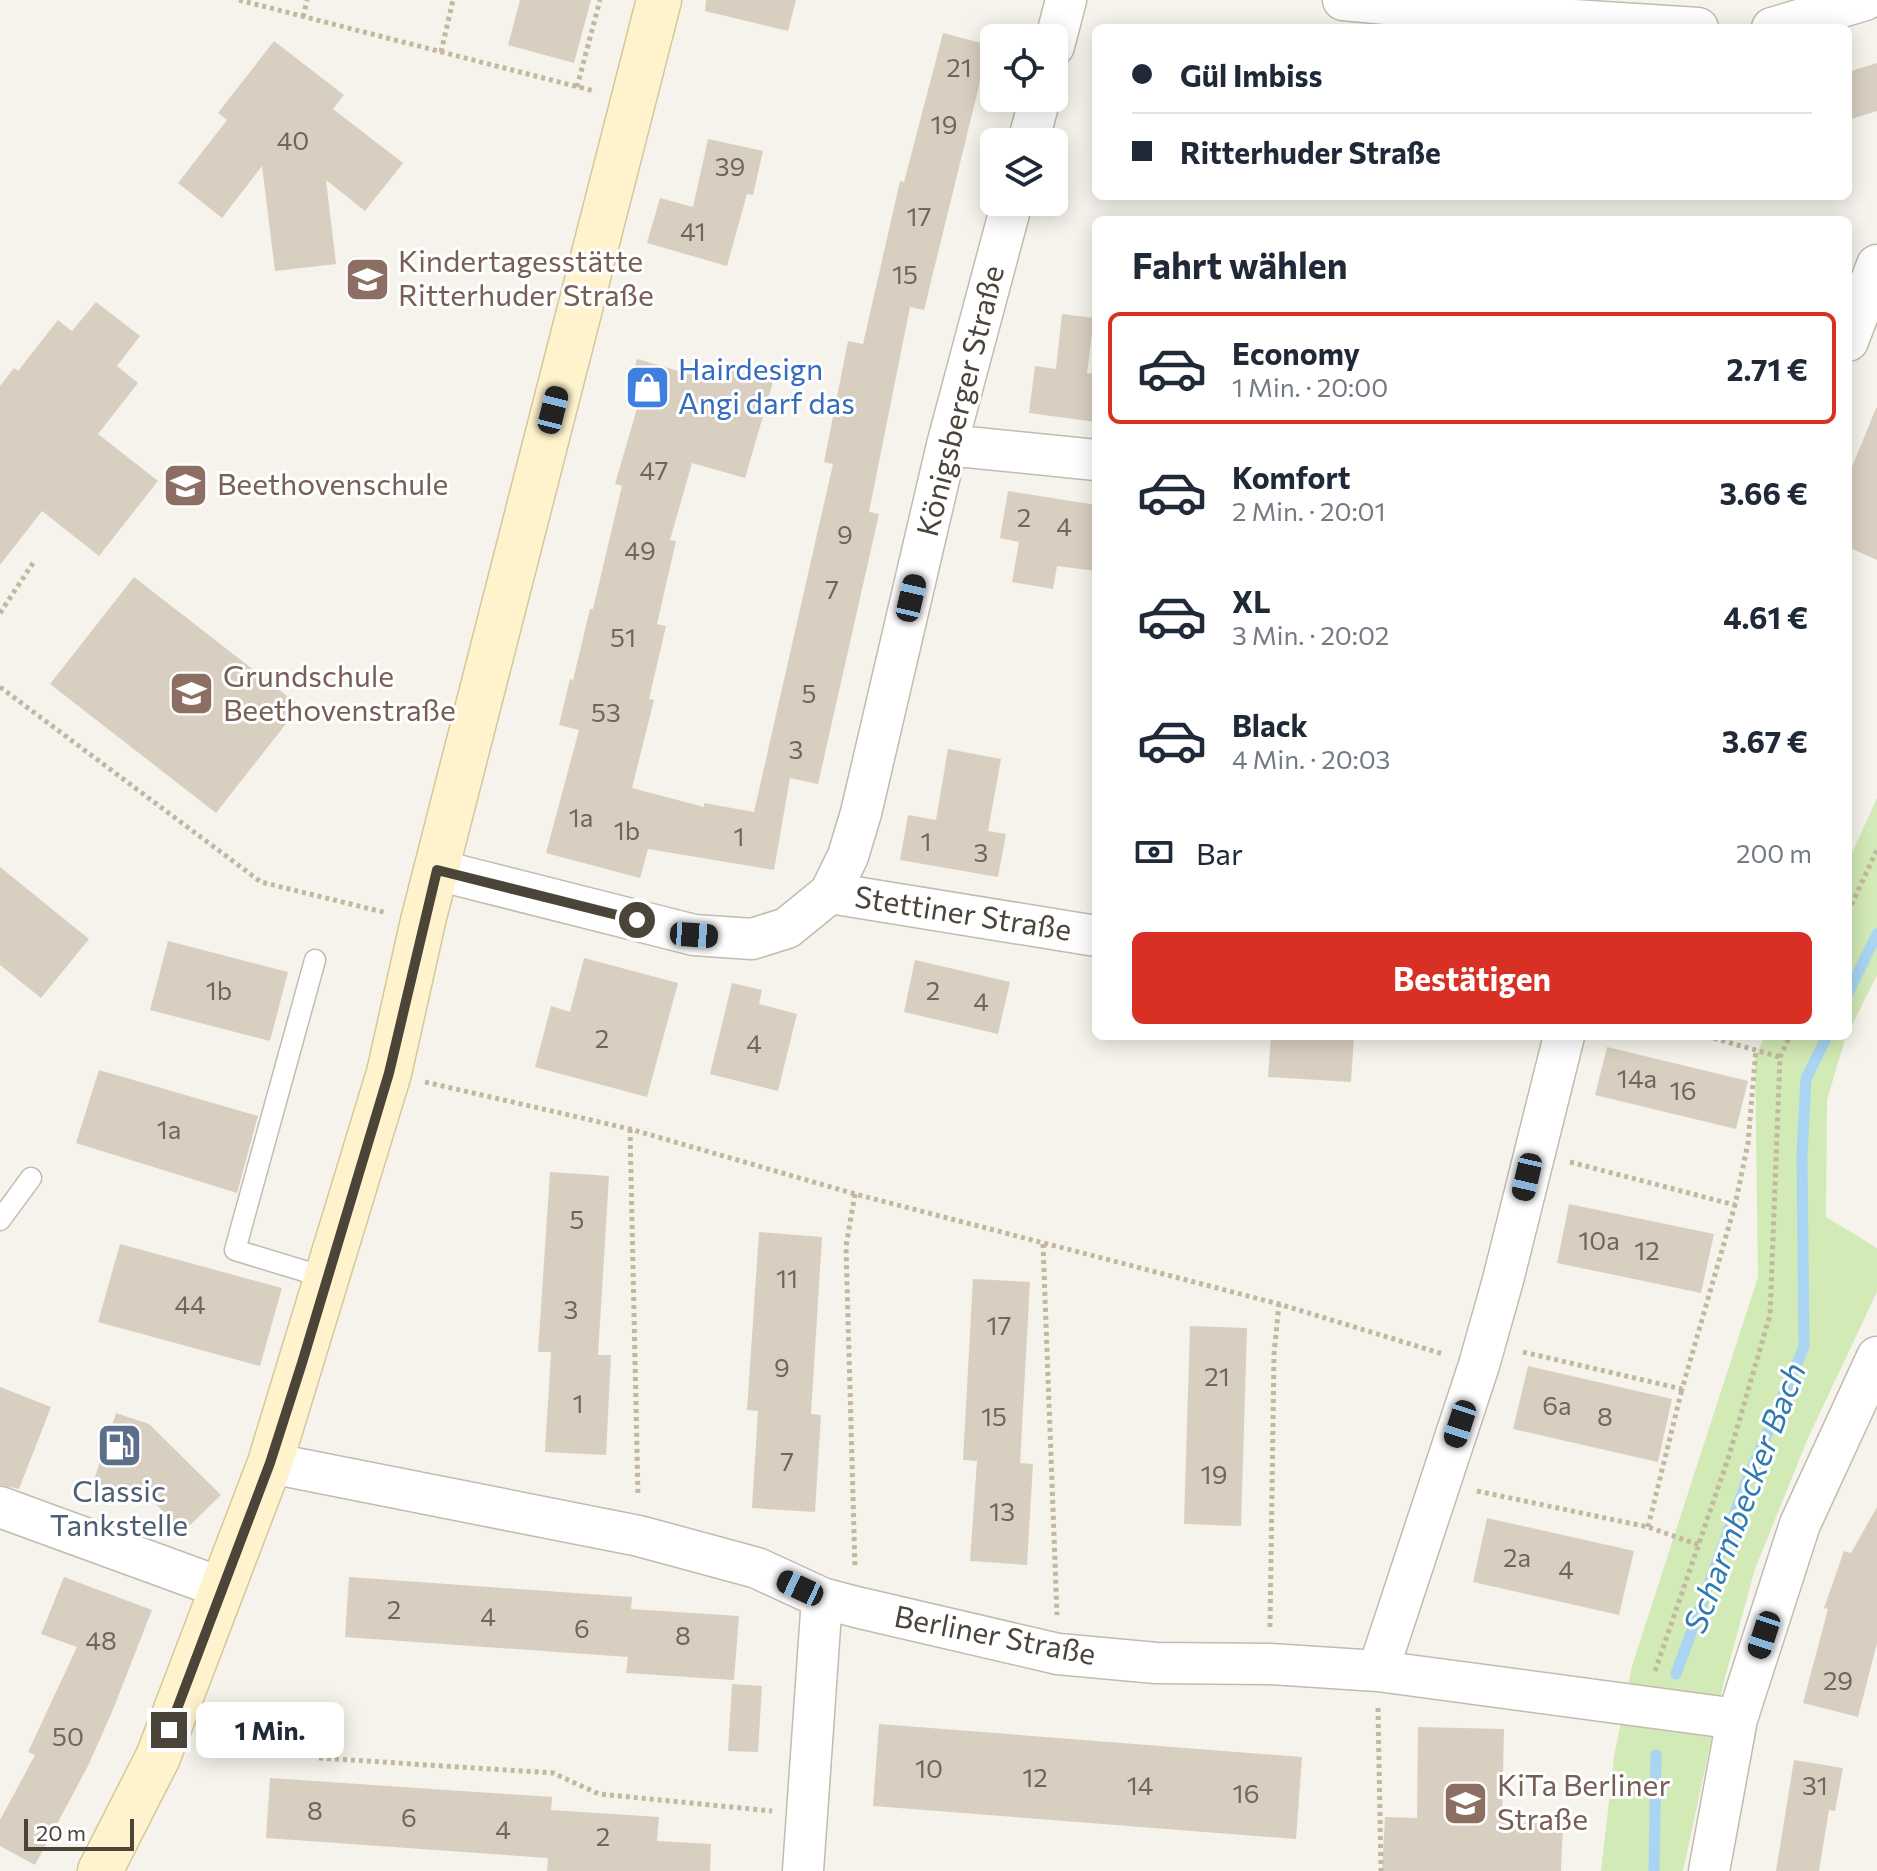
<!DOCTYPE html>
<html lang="de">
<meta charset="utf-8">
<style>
:root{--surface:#fff;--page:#f6f6f7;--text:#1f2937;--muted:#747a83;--line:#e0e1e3;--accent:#d93025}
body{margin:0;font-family:Commissioner,sans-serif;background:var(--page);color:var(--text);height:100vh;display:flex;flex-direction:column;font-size:30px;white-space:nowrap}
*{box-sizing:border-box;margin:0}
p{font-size:26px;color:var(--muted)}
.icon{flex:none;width:44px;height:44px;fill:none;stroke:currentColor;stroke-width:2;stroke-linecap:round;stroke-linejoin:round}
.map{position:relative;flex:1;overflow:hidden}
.sheet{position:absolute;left:1092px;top:216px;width:760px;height:824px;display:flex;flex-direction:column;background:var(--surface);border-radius:12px;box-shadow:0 4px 20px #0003}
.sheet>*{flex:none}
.guide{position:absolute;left:1092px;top:24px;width:760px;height:176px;border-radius:12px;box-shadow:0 4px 20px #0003;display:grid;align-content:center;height:176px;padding:0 40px;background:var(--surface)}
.controls{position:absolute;left:980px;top:24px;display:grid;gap:16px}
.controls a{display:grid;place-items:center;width:88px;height:88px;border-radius:12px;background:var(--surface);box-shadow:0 4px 20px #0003;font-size:40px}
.scale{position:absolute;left:24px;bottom:20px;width:110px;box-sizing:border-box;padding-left:8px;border:4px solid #4b4439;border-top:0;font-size:22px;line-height:28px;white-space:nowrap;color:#4b4439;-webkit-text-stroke:6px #fff;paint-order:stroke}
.end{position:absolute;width:36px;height:36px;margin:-18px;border:10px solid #4b4439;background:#fff;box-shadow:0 0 0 4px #fff}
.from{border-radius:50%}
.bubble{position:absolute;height:56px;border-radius:12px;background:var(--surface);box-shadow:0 4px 20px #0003;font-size:26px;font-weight:700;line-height:56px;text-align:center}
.car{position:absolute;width:24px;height:48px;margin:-24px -12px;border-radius:10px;box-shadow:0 0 6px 2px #0007;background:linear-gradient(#222 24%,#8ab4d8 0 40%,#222 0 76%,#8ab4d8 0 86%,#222 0)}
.guide b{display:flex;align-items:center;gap:28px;height:76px;font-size:30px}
.guide b+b{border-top:2px solid var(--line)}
.guide i{width:20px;height:20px;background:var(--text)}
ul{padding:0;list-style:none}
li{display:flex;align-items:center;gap:24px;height:112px;margin:0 16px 12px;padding:0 24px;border:4px solid transparent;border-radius:12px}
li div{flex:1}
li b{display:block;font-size:30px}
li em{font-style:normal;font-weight:700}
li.current{border-color:var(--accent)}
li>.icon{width:72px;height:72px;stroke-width:1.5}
h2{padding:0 40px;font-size:36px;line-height:96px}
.pay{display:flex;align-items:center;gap:20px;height:88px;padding:0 40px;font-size:30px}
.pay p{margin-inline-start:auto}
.primary-button{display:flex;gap:16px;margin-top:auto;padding:16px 40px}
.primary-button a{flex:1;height:92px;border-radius:12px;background:var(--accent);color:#fff;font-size:32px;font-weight:700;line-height:92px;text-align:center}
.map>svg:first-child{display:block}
</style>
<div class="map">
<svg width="1877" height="1871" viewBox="0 0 1877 1871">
<rect width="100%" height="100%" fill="#f6f3ec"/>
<path fill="#d2eab5" d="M1877 798V975L1848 1033V862Z
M1765 1036H1846L1827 1100 1826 1217 1877 1248V1292L1808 1438 1755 1569 1724 1681 1683 1871H1601L1614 1757 1632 1666 1758 1277 1755 1057Z"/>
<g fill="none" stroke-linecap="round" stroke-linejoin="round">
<path stroke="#a9d4f2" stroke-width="11" d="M1848 993 1877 934
M1676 1674 1746 1483 1804 1347 1802 1154 1806 1079 1827 1036
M1654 1871 1656 1755"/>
</g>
<path fill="#d8cfc1" d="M520 0H591L574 63 508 45Z
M706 0H796L788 31 705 11Z
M943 33 989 45 924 310 910 307 869 512 879 514 818 784 790 778 774 870 648 849 640 878 546 853 579 730 559 725 570 679 573 680 590 609H593L622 486 615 484 638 405 625 401 637 359 724 384 728 369 773 382 745 478 692 463 670 540 676 541 657 624 666 626 649 699 654 700 632 788 704 807V803L754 812 833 464 824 462 848 341 863 344 900 181 904 182Z
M274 41 344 95 333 109 403 163 365 211 326 180 336 264 275 271 262 166 222 218 178 183 227 120 218 113Z
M1877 63V111L1848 120V72Z
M708 139 763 151 753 195 747 194 727 266 647 243 660 198 693 207Z
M96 302 140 336 117 366 138 383 98 434 158 481 99 556 42 511 0 565V386L14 368 18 371 58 320 72 331Z
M1062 314 1094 318 1087 373 1096 374V422L1029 413 1035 366 1056 369Z
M1876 408H1877V560L1848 547V477Z
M1008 491 1096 505V571L1057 566 1053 589 1012 582 1019 542 1000 538Z
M134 577 300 706 216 813 50 684Z
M948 749 1001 759 988 831 1006 834 998 877 900 860 908 815 936 820Z
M0 867 89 939 41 998 0 965Z
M168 941 288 972 270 1041 150 1010Z
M584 958 678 983 647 1097 535 1067 551 1006 570 1012Z
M915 960 1010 982 998 1034 904 1012Z
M732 983 762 990 759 1004 797 1014 778 1091 710 1074Z
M1271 1036H1354L1351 1082 1268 1077Z
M1607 1047 1748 1081 1736 1129 1595 1095Z
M99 1070 258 1116 237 1193 76 1143Z
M550 1172 609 1176 598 1355H611L606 1455 545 1452 551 1352H538Z
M1569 1204 1714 1234 1701 1293 1557 1263Z
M759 1232 822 1237 811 1414 821 1415 815 1512 752 1508 758 1411 747 1410Z
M120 1244 282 1288 260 1366 98 1322Z
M973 1279 1030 1282 1020 1463 1033 1464 1027 1565 970 1561 977 1461 963 1460Z
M1190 1326 1247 1328 1241 1526 1184 1524Z
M1528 1366 1672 1399 1658 1462 1513 1429Z
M0 1387 51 1407 19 1489 0 1485Z
M116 1413 149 1424 221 1495 183 1532 154 1502 93 1483Z
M1877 1507V1643L1858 1717 1803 1703 1828 1609 1824 1608 1844 1551 1851 1553Z
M1487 1518 1634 1551 1619 1615 1473 1582Z
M64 1577 152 1610 112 1712 88 1766 35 1865 0 1846V1820L35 1755 28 1752 77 1647 41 1634Z
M349 1577 632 1597 631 1609 739 1616 734 1680 626 1673 628 1657 345 1637Z
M732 1684 762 1686 758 1752 728 1751Z
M879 1724 1302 1757 1296 1839 873 1806Z
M1418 1727 1504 1729 1502 1822 1563 1824 1561 1871H1382L1385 1817 1417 1818Z
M1794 1760 1843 1768 1835 1811 1829 1810 1819 1871H1776Z
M270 1778 552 1797 551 1810 659 1817 657 1841 711 1844 710 1871H547L548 1858 266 1838Z"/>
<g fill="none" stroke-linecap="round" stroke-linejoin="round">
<defs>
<path id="lane" d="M315 960 235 1250 327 1278
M0 1220 31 1178"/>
<path id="street" d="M1343 0 1527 17 1698 28
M1772 28 1865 0
M1054 46 1066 0
M1028 142 1040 98
M1848 341 1877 265
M947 445 1096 460
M437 870 694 935 752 939 787 928 830 893 848 856 861 813 947 445 1012 202
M830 893 1096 936
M270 1463 639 1536 757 1568 822 1598 856 1607 1058 1654 1156 1663 1270 1664 1378 1671 1737 1719
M0 1507 222 1588
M1378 1671 1479 1365 1503 1280 1564 1036
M803 1871 822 1598
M1709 1871 1737 1719 1800 1524 1877 1357"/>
<path id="secondary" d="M100 1871 158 1757 270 1463 389 1073 423 921 659 0"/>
</defs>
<use href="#lane" stroke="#c2bbae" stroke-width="23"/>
<use href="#street" stroke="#c2bbae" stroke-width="43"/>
<use href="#secondary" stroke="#d6c79b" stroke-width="47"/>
<path stroke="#c4b79f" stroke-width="5" stroke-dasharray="4 4" stroke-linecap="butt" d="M239 0 594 91
M303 17 307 0
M441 52 453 0
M577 87 600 0
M0 613 33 563
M0 687 261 882 387 913
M1848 912 1877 850
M1706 1036 1780 1057
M425 1082 630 1129 855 1194 1279 1304 1443 1354
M630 1129 638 1496
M1570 1162 1735 1205 1748 1143 1756 1049
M855 1194 846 1246 855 1569
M1043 1244 1057 1615
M1523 1352 1682 1389 1735 1205
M1477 1491 1648 1527 1699 1545
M1648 1527 1682 1389
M1270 1627 1274 1354 1279 1304
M1655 1671 1728 1459 1770 1315 1780 1057 1790 1036
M1378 1708 1381 1871
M319 1758 553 1773 599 1794 772 1811"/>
<use href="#lane" stroke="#fff" stroke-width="20"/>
<use href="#street" stroke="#fff" stroke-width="40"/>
<use href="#secondary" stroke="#fff3cd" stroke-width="44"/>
</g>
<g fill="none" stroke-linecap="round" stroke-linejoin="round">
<path stroke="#4b4439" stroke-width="10" d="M169 1730 270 1463 302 1363 389 1073 437 870 637 920"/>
</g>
<defs>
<symbol id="school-square" viewBox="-11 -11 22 22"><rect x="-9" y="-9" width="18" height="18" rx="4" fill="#8d6e63" stroke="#fff"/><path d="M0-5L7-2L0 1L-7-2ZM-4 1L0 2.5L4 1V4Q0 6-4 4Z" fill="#fff"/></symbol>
<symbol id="shop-square" viewBox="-11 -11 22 22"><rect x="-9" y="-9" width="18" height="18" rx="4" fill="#3f7fe0" stroke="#fff"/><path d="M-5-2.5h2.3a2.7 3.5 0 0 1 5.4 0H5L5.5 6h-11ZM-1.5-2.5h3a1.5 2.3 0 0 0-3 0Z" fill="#fff"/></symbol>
<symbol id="fuel-square" viewBox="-11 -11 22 22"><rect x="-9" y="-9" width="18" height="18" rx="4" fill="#5c6f8a" stroke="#fff"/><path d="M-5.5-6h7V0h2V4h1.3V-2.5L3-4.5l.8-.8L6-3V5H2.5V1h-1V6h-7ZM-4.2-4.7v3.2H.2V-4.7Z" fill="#fff"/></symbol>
</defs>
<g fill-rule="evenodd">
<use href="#school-square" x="342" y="254" width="51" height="51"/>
<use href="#shop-square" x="622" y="362" width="51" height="51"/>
<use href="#school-square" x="160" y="460" width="51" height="51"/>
<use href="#school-square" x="166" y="668" width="51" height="51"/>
<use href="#fuel-square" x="94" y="1420" width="51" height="51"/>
<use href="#school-square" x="1440" y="1778" width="51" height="51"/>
</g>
<g text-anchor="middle" stroke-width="6" stroke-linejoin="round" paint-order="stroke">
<g font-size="26" fill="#6e675b">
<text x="959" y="77">21</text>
<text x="944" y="134">19</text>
<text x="293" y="150">40</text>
<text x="730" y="176">39</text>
<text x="919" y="226">17</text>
<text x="693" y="241">41</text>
<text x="905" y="284">15</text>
<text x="654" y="480">47</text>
<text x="1024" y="527">2</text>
<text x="1064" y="536">4</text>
<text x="845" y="544">9</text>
<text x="640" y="560">49</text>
<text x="832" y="599">7</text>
<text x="623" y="647">51</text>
<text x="809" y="703">5</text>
<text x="606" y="722">53</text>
<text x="796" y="759">3</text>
<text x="581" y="827">1a</text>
<text x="627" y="840">1b</text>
<text x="739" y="846">1</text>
<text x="926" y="851">1</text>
<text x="981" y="862">3</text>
<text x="219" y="1000">1b</text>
<text x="933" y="1000">2</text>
<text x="981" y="1011">4</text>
<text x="602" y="1048">2</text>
<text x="754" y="1053">4</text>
<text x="1637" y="1088">14a</text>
<text x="1683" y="1100">16</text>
<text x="169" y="1139">1a</text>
<text x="577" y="1229">5</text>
<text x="1599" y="1250">10a</text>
<text x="1647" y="1260">12</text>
<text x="787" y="1288">11</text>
<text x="190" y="1314">44</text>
<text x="571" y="1319">3</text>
<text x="999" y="1335">17</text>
<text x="782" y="1377">9</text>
<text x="1217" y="1386">21</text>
<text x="578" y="1413">1</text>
<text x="1557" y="1415">6a</text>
<text x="994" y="1426">15</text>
<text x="1605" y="1426">8</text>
<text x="787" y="1471">7</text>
<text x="1214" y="1484">19</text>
<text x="1002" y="1521">13</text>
<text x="1517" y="1567">2a</text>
<text x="1566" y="1579">4</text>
<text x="394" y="1619">2</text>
<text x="488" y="1626">4</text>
<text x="582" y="1638">6</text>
<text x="683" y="1645">8</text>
<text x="101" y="1650">48</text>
<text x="1838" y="1690">29</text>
<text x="68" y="1746">50</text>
<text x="929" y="1778">10</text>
<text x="1035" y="1787">12</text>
<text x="1140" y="1795">14</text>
<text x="1815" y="1795">31</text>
<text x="1246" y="1803">16</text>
<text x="315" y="1820">8</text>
<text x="409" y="1827">6</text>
<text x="503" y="1839">4</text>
<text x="603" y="1846">2</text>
</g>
<g font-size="30" fill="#785e54" stroke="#fff" text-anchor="start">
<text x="398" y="272">Kindertagesstätte<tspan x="398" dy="34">Ritterhuder Straße</tspan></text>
<text x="217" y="495">Beethovenschule</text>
<text x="223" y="687">Grundschule<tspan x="223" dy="34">Beethovenstraße</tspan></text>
<text x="1497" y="1796">KiTa Berliner<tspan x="1497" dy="34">Straße</tspan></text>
</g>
<g font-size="30" fill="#366cbe" stroke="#fff" text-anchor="start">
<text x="678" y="380">Hairdesign<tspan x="678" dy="34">Angi darf das</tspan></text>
</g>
<g font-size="30" fill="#4b4439" stroke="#fff">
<text transform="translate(961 401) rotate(-76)" y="10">Königsberger Straße</text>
<text transform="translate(963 914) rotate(9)" y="10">Stettiner Straße</text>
<text transform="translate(995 1636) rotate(11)" y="10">Berliner Straße</text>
</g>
<g font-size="30" fill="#4e5e75" stroke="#fff">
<text x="119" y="1502">Classic<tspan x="119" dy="34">Tankstelle</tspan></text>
</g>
<g font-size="32" font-style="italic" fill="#2e7ab2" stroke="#fff">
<text transform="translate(1745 1498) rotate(-69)" y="11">Scharmbecker Bach</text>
</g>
</g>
</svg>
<div class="controls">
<a><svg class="icon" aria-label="locate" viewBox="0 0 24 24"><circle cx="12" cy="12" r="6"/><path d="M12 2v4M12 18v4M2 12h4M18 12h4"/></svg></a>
<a><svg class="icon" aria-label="layers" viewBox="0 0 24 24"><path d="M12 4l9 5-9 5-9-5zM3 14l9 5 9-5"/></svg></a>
</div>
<div class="scale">20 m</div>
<i class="end from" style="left:637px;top:920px"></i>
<i class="end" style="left:169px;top:1730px"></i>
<div class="bubble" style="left:196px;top:1702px;width:148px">1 Min.</div>
<i class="car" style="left:553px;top:410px;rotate:14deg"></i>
<i class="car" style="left:911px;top:598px;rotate:13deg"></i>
<i class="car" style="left:694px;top:935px;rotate:94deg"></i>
<i class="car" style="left:1527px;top:1177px;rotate:193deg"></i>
<i class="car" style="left:1460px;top:1424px;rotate:198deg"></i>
<i class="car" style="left:800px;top:1588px;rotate:295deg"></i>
<i class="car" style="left:1764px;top:1635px;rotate:198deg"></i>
<div class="guide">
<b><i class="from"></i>Gül Imbiss</b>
<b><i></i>Ritterhuder Straße</b>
</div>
<section class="sheet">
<h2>Fahrt wählen</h2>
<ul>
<li class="current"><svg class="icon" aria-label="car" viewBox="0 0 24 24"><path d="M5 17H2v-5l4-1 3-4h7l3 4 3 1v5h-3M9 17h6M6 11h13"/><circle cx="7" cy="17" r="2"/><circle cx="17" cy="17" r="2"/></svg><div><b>Economy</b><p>1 Min. · 20:00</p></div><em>2.71 €</em></li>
<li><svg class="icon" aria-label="car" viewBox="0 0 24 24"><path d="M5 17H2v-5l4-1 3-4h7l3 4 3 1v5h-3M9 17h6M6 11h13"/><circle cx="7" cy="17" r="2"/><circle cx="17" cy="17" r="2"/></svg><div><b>Komfort</b><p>2 Min. · 20:01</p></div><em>3.66 €</em></li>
<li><svg class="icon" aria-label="car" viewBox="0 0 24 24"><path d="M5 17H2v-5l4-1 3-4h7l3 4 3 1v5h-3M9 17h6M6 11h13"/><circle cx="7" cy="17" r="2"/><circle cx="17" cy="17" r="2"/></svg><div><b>XL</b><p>3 Min. · 20:02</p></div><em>4.61 €</em></li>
<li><svg class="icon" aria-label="car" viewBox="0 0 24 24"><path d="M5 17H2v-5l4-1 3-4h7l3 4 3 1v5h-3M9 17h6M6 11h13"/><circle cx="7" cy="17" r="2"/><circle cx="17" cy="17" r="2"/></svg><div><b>Black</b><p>4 Min. · 20:03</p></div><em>3.67 €</em></li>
</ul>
<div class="pay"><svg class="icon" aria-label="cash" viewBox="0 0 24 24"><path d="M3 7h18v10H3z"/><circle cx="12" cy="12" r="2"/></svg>Bar<p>200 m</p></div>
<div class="primary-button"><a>Bestätigen</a></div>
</section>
</div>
